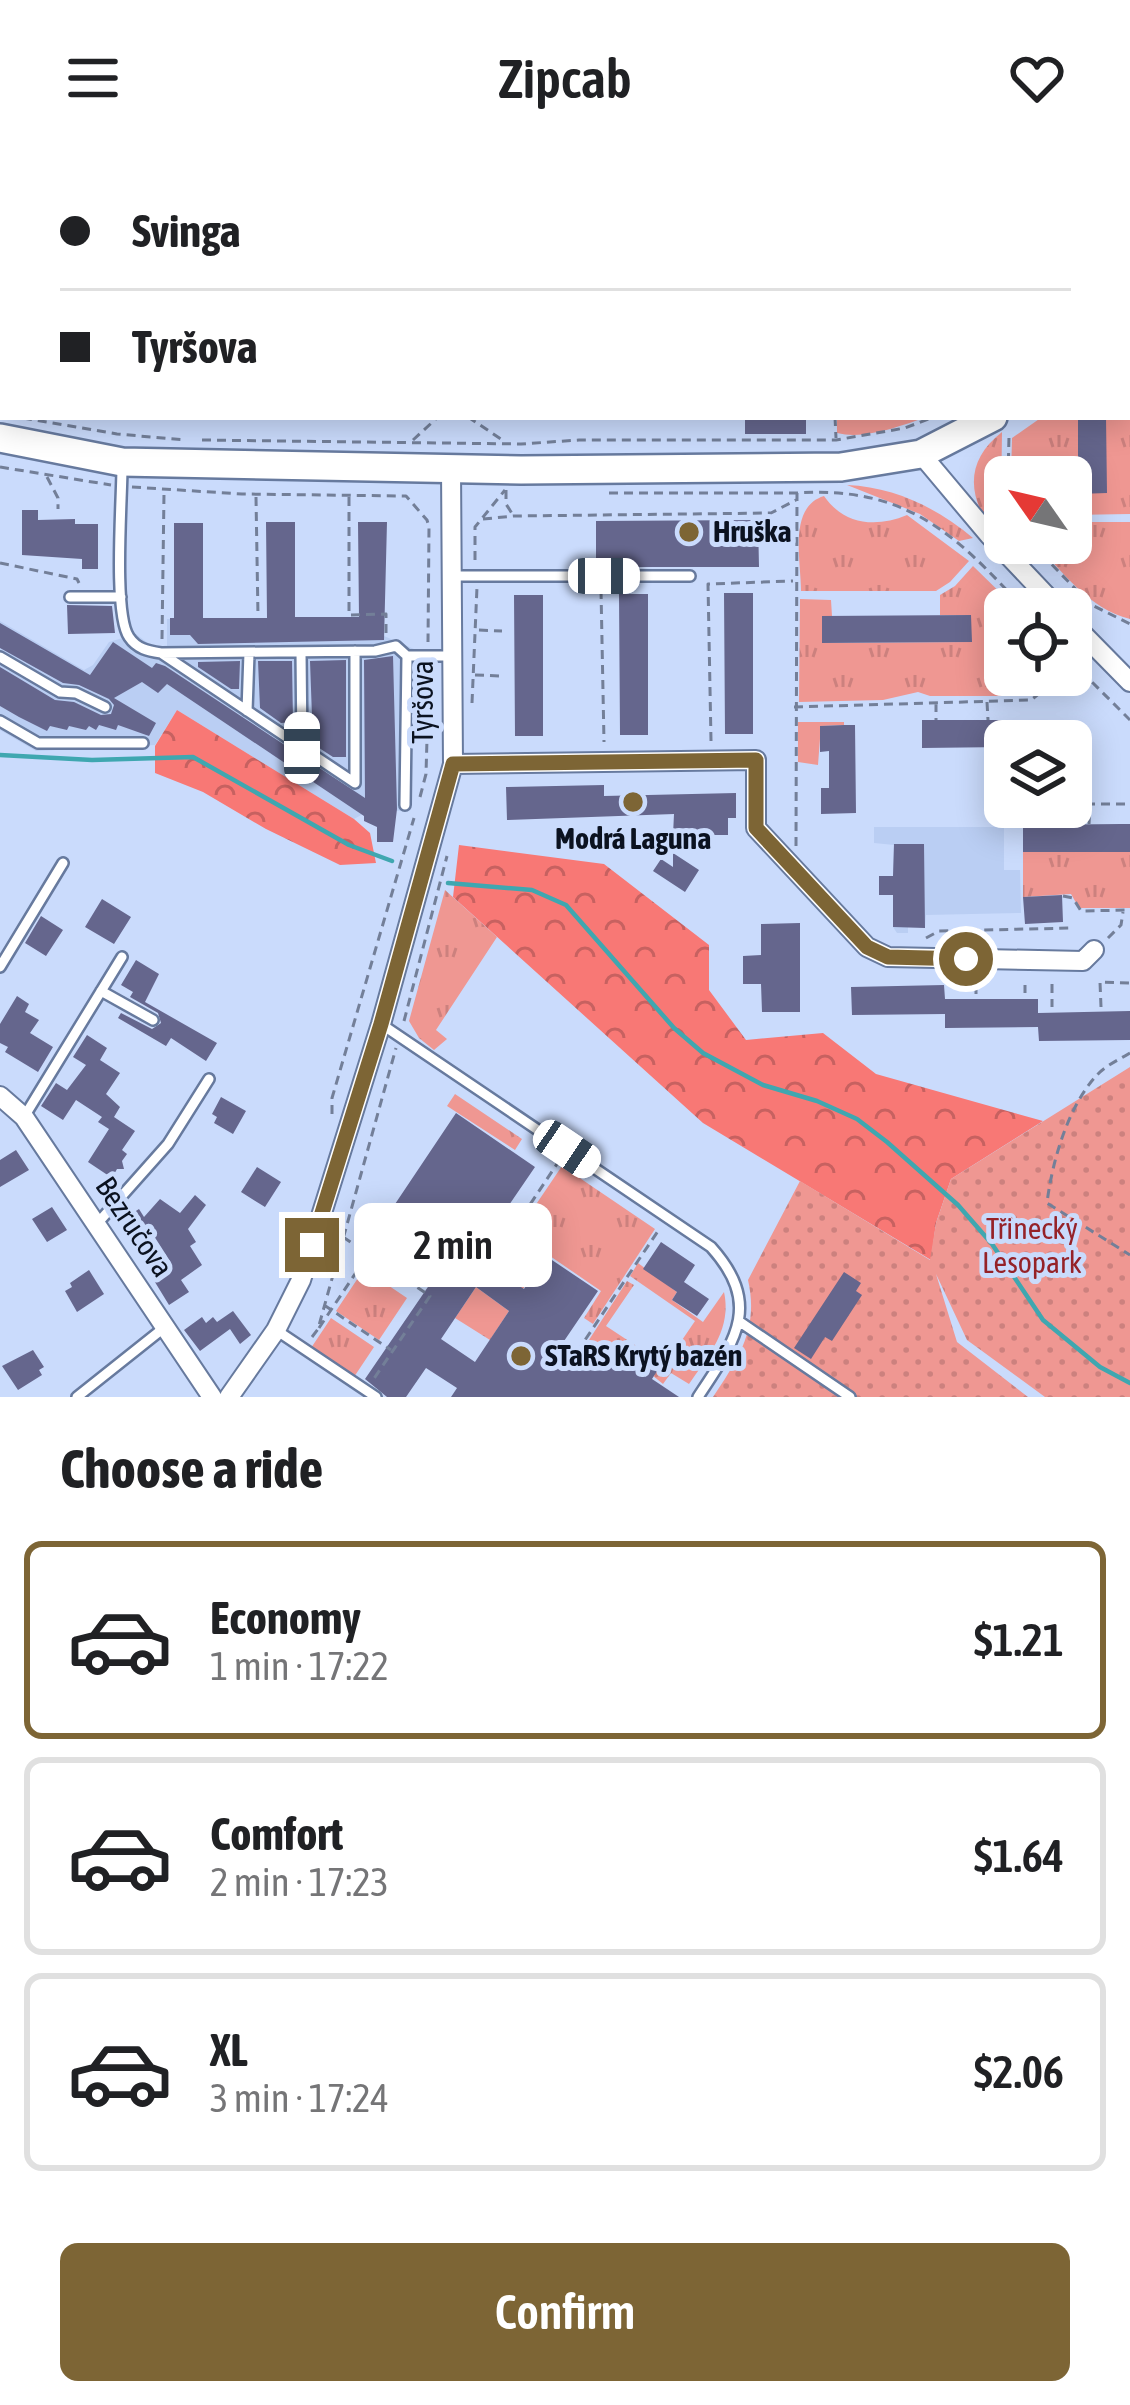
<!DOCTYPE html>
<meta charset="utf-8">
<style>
:root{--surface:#fff;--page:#f2f2f2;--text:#202124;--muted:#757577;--line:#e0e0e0;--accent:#7d6535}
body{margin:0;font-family:"Asap Condensed",sans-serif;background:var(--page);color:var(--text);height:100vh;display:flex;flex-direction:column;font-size:45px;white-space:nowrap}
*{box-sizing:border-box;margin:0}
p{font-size:39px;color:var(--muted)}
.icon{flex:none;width:66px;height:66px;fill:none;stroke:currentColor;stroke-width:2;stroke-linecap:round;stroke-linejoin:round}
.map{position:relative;height:1241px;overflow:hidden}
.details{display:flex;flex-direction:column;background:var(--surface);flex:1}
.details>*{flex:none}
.hud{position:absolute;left:0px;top:0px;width:1131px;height:264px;box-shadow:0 6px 30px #0003;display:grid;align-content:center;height:264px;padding:0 60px;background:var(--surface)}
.needle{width:78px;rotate:304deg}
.fabs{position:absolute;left:984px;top:300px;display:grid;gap:24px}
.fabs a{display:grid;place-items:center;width:108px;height:108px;border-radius:18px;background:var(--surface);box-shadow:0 6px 30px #0003;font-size:60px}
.end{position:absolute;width:54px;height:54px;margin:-27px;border:15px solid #7d6535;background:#fff;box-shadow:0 0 0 6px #fff}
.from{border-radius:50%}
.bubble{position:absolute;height:84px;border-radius:18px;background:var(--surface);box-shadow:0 6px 30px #0003;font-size:39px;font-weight:600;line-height:84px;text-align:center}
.car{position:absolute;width:36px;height:72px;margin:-36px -18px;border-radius:15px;box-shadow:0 0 9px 3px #0007;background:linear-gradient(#fff 24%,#345 0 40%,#fff 0 76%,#345 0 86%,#fff 0)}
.hud b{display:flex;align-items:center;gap:42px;height:114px;font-size:45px}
.hud b+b{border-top:3px solid var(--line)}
.hud i{width:30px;height:30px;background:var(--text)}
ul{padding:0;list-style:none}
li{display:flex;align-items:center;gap:36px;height:198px;margin:0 24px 18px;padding:0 36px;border:6px solid var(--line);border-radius:18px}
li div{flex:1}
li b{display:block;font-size:45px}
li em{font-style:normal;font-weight:600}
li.current{border-color:var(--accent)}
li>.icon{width:108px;height:108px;stroke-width:1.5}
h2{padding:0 60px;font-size:54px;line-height:144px}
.cta{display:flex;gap:24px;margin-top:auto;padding:24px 60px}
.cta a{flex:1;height:138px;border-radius:18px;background:var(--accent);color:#fff;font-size:48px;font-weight:600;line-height:138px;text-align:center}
header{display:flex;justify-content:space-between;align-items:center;height:156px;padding:0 60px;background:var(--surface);font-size:54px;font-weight:600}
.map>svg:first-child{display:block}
</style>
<header><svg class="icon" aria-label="menu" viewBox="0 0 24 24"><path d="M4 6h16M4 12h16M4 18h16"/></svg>Zipcab<svg class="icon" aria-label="heart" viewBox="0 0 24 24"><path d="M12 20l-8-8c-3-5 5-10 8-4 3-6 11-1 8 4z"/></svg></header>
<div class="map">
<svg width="1130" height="1241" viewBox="0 0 1130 1241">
<defs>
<pattern id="grass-tufts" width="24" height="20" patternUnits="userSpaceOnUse" patternTransform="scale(3)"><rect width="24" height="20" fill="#ef9792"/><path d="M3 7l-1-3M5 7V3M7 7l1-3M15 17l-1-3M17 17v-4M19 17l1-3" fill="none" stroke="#cc817e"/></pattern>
<pattern id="forest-crowns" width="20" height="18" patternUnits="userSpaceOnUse" patternTransform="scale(3)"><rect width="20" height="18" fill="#f87875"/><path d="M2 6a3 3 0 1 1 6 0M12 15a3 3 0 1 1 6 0" fill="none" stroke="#c76160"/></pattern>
<pattern id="park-dots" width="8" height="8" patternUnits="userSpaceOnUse" patternTransform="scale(3)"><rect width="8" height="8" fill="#ef9792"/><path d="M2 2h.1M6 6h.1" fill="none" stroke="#cc817e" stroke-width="1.8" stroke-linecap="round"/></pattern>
</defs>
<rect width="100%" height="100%" fill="#cadbfc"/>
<path fill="#bacef3" d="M383 461 384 480 414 493 411 654 365 657 354 663 177 554 155 589 36 595 0 574V465L84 514 93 509 109 486 136 478 149 488 167 492V463Z
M874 671H1004V714H1020L1021 757 926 759 925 771H908V777H897L893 771V739H879V720H893L894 689 874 687Z"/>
<path fill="url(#grass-tufts)" d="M1130 199V358L1071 359V321H1011L1012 282 1042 261H1078V337H1106V261H1128Z
M837 261H927C900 270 865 284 837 277Z
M1002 276 1001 352 988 368C966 333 969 302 1002 276Z
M847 329C895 331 937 352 973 382L959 385 920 358Z
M824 340C844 369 876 372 907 359L969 405 950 426 936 435H801C801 404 788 351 824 340Z
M1071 366H1130V463C1089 453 1063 416 1035 387H1071Z
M973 410 1017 453H1005V519H1058L1026 540H930L918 536 883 544 799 546 800 443 831 444 832 460H822L823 487 971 486V459H940V439L955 430Z
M798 566H844V569L821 570 818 609 798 606Z
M1023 696H1130V752H1079L1071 738 1023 741Z
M445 734 497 781 436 874 447 883 434 894 419 882 409 865Z
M455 938 522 983 515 994 447 950Z
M562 1010 655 1073 593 1168 584 1162 601 1135 547 1098 523 1133 488 1109 496 1097 501 1100Z
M638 1107 677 1136 672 1144 703 1166 724 1136C732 1173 709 1199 689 1228L671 1217 663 1228 652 1219 658 1212 622 1187 616 1196 598 1187 561 1241 578 1201 627 1125 634 1129 606 1170 665 1209 695 1165 630 1120Z
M364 1113 407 1142 379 1184 336 1155Z
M476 1131 509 1155 490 1184 455 1162Z
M331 1162 374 1191 354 1221 311 1192Z"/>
<path fill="url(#forest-crowns)" d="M177 554 354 663 370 677 376 707 340 709 266 673 203 636 155 617V590Z
M459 689 604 708 709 789V834L746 884 823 877 876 918 1043 965 951 1023 936 1067 931 1104 703 967 453 741Z"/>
<path fill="url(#park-dots)" d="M1130 911V1241H1045L967 1184 936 1118 957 1186 1028 1241H713C739 1202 759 1172 748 1124L800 1025 930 1104 936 1067 951 1023Z"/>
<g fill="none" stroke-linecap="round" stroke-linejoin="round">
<path stroke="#3fa7b0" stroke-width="4.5" d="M0 599 92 604 193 601 349 689 392 705
M448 727 532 734 566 749 674 872 703 897 763 929 817 945 857 963 887 986 958 1049 992 1088 1043 1164 1100 1211 1130 1227"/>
</g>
<path fill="#65668d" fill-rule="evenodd" d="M745 261H806V278H745Z
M1078 261H1106L1107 337 1078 338Z
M22 354H38V364L75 363V368H98V413H82V403L22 399Z
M758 364 759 411H596V365Z
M266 366H295V461H359L358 366H387L384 484 198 488 190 479H170V462H174V367H203V462H267Z
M724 437H753V578H725Z
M619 438H648V579H620Z
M514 439H543V580H515Z
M67 449 112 450 115 477 68 478Z
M971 459 972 486 822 487V460Z
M0 467 90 519 113 486 152 512 156 507 165 510 365 642 364 504 393 500 397 653 393 686H377V671L364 665V660L167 528 158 537 142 526 114 542 156 567 149 580 118 569 116 574 99 569 96 574 89 570 86 574 69 570 67 574 50 570 47 575 19 561 0 550V511L55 544 74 546 101 559 111 558 114 549 109 543 79 529 63 527 0 492Z
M346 504V601H333L313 588 310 505Z
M240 505 239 533H231L198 511V506Z
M258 505H292L293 566 281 567 260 552Z
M922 564H1072V585H1005V591L922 592Z
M844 569H855L856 657 821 658V632H829V595L820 596V570Z
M604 629V640L736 637V662H728V679H673L674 658 507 664 506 631Z
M1121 668H1130V696H1023V669Z
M894 688H924L925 772 893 771V739H879V720H893Z
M673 697 699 714 685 736 653 715 661 703 673 711Z
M1062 739 1063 766 1025 768 1023 741Z
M102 743 131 761 114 788 85 771Z
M41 760 63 774 46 800 25 787Z
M800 767V856H762L761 828H743V800L761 799V768Z
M136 804 159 818 145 846 217 887 206 905 171 882 166 890 118 862 121 857 152 873 161 867 158 857 130 841 133 836 121 829Z
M944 829 945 843H1038V857L1130 855V884L1039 885 1038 871 945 872V858L852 859 851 831Z
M17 840 29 848 25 856 39 864 30 877 53 891 38 916 5 896 8 891 0 887V868Z
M87 879 107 892 100 904 120 917 106 938 120 951 114 961 135 975 122 994 127 998 122 1005 124 1013H117L112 1022 88 1006 109 973 98 966 102 961 76 944 63 964 41 950 56 927 67 934 86 909 73 901Z
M221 941 246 955 233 978 214 967 217 961 212 958Z
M456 957 535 1011 474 1100 524 1133 546 1100 598 1135 562 1188 586 1204 598 1187 616 1195 621 1187 659 1212 652 1223 679 1241H451L457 1232 426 1212 406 1241H387L365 1223 432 1125 359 1076 373 1054 385 1063ZM476 1131 509 1155 475 1206 441 1183Z
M16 994 29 1014 0 1031V1004Z
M257 1011 281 1026 265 1051 241 1036Z
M195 1039 206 1049 188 1073 196 1086 190 1090 202 1109 181 1124 189 1136 169 1149 150 1118 170 1105 154 1080 135 1092 117 1067 139 1053 144 1061 160 1043 180 1057Z
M52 1051 67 1074 47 1086 32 1063Z
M661 1086 695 1109 684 1126 709 1143 697 1160 672 1144 677 1136 643 1113Z
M89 1114 104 1138 77 1156 65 1135 72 1131 70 1127Z
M844 1116 861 1127 856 1135 862 1139 832 1185 825 1181 811 1203 794 1192Z
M233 1155 251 1179 240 1188 230 1173 200 1195 184 1174 202 1161 206 1167 213 1161 217 1166Z
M33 1194 44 1211 39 1214 42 1219 18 1234 2 1210Z"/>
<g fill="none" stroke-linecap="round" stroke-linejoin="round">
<defs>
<path id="lane" d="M887 3 888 0
M122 311C122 344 113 458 129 481 137 493 148 495 161 497L375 495 396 490 407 500
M453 420H690
M70 441H121
M301 496 302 592
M161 497 355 627V495
M0 501 60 536 76 537 105 551
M247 555 249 497
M0 565 38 587H143
M405 649 407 500H452
M0 811 63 707
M101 835 153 864
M381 868 711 1091C763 1149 735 1185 698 1241
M24 961 122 801
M96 1069 168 988 209 923
M740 1166 850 1241
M276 1174 376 1241
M77 1241 165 1171"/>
<path id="street" d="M210 0 214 3
M399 0V3
M576 0V3
M239 3 240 0
M673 3 679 0
M921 298 989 379 1059 453
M1071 466 1130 526
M453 608 756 604V672L867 791 888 801 1083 805 1094 794
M0 940 24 961 212 1241
M229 1241 276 1174 301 1124 381 868 453 608 451 312"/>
<path id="secondary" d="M1128 166 1130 165
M0 282 122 306 521 314 841 311 921 298 993 261"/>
</defs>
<use href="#lane" stroke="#677a9e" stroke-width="14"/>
<use href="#street" stroke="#677a9e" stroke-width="22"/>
<use href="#secondary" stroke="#677a9e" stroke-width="32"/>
<path stroke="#737f98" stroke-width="3" stroke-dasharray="9 6" stroke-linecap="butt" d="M736 0H758
M733 3V0
M826 3 829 0
M1110 3 1112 0
M1128 31H1130
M1128 122H1130
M1128 133 1130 131
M0 258H3
M468 261 504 285
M835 261 836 282
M23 262 117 278 186 284
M202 284 521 288 579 284H836L905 272 934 261
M413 284 438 261
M0 311 111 329
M47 321 58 342V353
M1008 321 1009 281
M132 331 242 338 406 340 427 364 429 371 428 486
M506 334V348L513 359
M609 337H797
M256 341 258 460
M349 341V459L386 458V480
M483 363 514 360 771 357 796 344
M1031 387 1090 448 1130 468
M475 404V371L505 334
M0 407 77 423 79 427
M601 434 604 586
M479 474 502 475
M162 483 164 337
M1071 505 1130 564
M475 519 502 520
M987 546 988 564
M472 547 477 431
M936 547V564
M794 551 1031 544 1063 519
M711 585 708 428 793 425
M420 641 426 618 429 513
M1071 648H1130
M1038 651V669
M1089 668 1090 650
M796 690 797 337C906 330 955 377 1024 453
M1063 740 1073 742 1081 755 1130 754
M926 782 939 775 1072 772
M1108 782 1121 769 1123 756
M1052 828V851
M1025 829V837
M976 838V827
M1101 851 1100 826 1130 827
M404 865 447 700
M1130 897C1120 903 1105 910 1097 919 1068 950 1052 1006 1047 1047L1130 1099
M332 958V942L414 662
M343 1081 430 1140 373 1224
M497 1098 559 1005
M324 1149 391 1194
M319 1172 367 1100
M312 1181 318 1173 396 892
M577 1196 660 1072"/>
<use href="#lane" stroke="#fff" stroke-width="9"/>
<use href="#street" stroke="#fff" stroke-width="18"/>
<use href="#secondary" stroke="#fff" stroke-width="27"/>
</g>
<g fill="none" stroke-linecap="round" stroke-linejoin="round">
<path stroke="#7d6535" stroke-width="15" d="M312 1089 381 868 453 608 756 604V672L867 791 888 801 966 803"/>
</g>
<g fill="#7d6535" stroke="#cadbfc" stroke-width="4.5">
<circle cx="689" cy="376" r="12"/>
<circle cx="633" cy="646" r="12"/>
<circle cx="521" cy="1200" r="12"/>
</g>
<g text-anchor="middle" stroke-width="10" stroke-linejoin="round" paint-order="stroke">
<g font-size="30" font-weight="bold" fill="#0b1220" stroke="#cadbfc" text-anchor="start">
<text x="713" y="386">Hruška</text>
<text x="633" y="693" text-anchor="middle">Modrá Laguna</text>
<text x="545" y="1210">STaRS Krytý bazén</text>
</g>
<g font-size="30" fill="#0b1220" stroke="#cadbfc">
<text transform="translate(423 546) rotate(-90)" y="10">Tyršova</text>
<text transform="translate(134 1071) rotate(56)" y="10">Bezručova</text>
</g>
<g font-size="30" fill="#952228" stroke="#cadbfc">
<text x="1032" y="1083">Třinecký<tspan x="1032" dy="34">Lesopark</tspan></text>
</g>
</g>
</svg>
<div class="fabs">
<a><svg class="needle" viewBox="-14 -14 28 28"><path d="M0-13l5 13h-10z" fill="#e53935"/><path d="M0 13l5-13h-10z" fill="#757577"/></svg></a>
<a><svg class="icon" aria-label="locate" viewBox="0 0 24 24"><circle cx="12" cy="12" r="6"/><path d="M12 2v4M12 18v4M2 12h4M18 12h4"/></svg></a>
<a><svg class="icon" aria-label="layers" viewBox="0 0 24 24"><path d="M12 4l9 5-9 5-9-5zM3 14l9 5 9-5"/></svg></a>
</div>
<i class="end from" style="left:966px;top:803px"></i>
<i class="end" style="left:312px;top:1089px"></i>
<div class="bubble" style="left:354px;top:1047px;width:198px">2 min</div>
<i class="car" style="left:604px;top:420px;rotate:90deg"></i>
<i class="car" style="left:302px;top:592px;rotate:0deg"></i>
<i class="car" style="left:567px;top:993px;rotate:124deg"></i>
<div class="hud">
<b><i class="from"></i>Svinga</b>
<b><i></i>Tyršova</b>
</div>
</div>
<section class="details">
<h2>Choose a ride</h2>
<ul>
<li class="current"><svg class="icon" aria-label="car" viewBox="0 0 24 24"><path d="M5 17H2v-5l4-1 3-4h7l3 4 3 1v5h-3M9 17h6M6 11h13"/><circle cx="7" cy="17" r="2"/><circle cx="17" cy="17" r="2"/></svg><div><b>Economy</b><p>1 min · 17:22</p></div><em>$1.21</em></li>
<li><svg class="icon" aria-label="car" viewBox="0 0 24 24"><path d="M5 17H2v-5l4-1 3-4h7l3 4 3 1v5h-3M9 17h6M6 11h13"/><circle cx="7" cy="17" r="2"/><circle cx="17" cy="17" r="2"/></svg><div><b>Comfort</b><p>2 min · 17:23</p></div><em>$1.64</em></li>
<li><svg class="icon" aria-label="car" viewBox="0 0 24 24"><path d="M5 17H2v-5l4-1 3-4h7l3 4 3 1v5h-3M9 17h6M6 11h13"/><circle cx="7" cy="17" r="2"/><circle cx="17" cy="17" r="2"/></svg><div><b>XL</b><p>3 min · 17:24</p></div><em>$2.06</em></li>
</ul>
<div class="cta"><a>Confirm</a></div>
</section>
